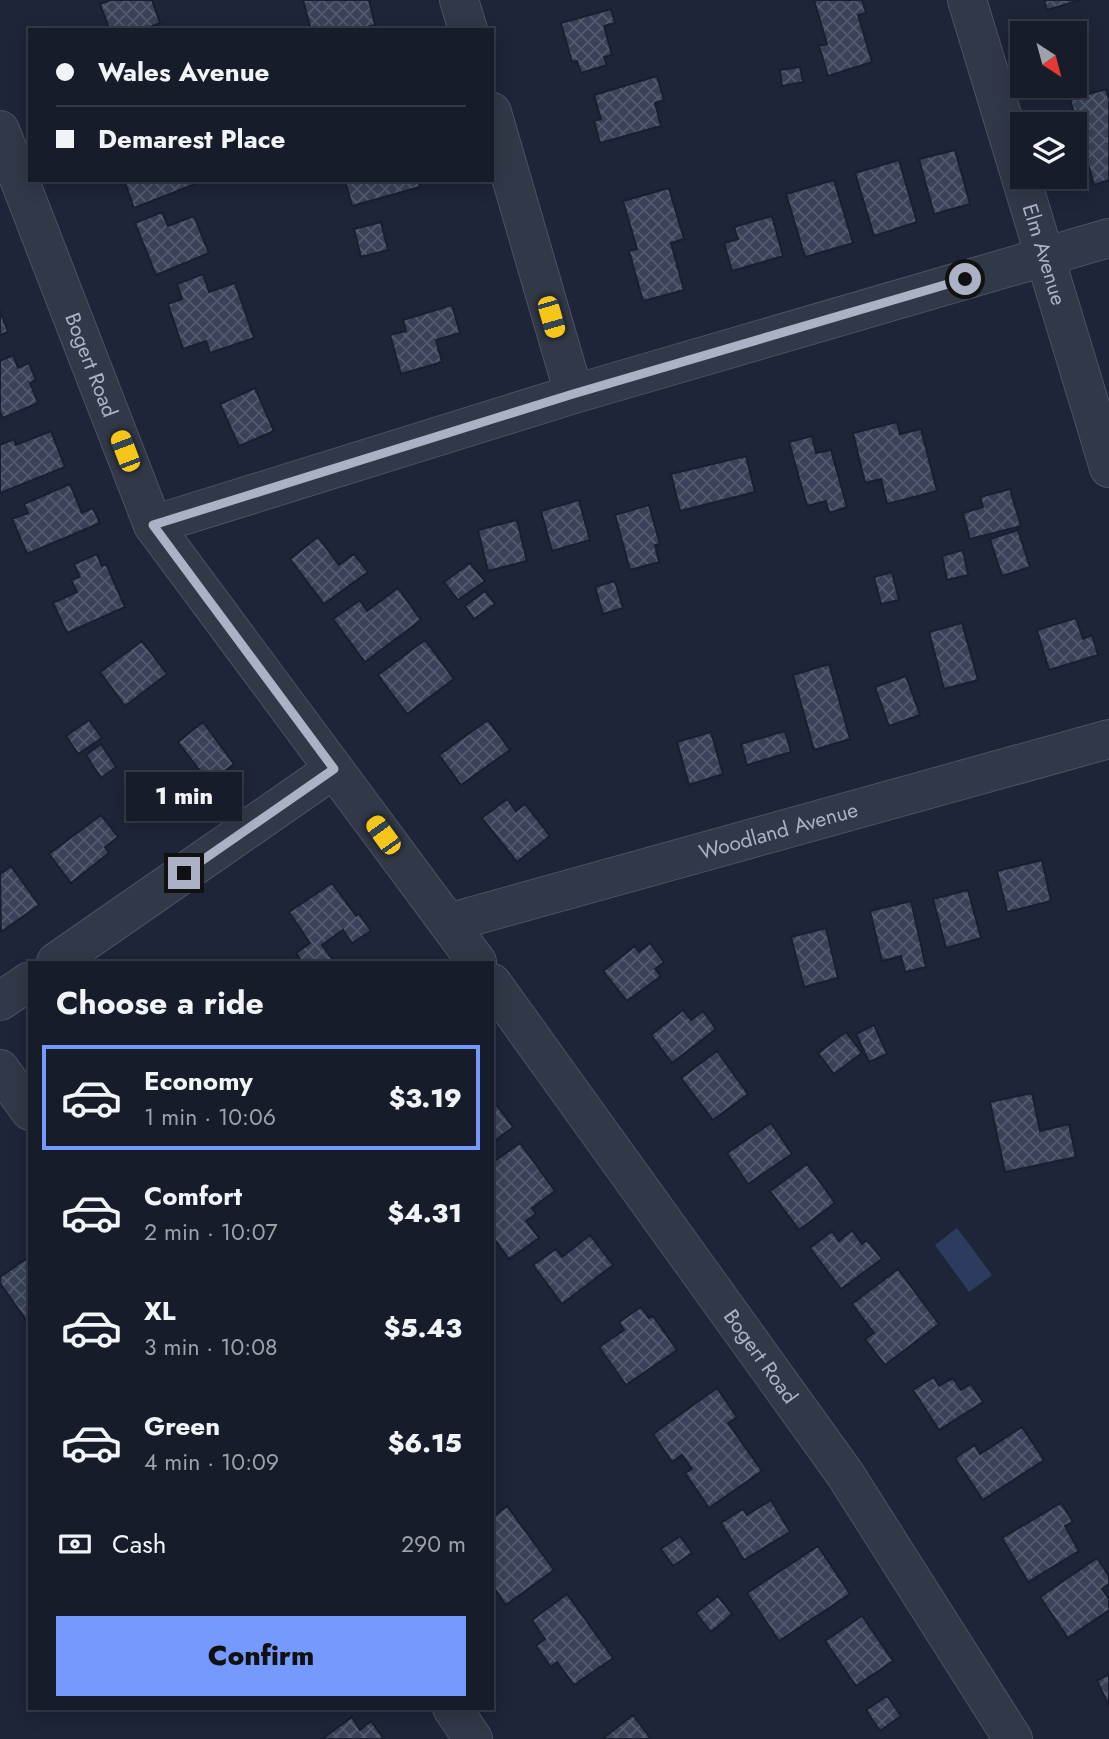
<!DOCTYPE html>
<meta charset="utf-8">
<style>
:root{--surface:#161c2a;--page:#232936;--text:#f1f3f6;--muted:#9ea1a8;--line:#353a47;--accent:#7699ff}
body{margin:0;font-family:Jost,sans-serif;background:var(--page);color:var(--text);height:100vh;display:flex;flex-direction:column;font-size:26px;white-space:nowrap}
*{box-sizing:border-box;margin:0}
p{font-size:23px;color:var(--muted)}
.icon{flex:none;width:38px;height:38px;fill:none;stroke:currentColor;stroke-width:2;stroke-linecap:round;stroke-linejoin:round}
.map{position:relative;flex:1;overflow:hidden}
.drawer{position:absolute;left:28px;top:961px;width:466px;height:749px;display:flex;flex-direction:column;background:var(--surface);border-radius:0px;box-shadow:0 4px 18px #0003,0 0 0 2px var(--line)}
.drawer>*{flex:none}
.top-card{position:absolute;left:28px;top:28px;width:466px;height:154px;border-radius:0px;box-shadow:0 4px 18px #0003,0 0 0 2px var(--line);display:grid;align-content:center;height:154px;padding:0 28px;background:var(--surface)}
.needle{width:46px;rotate:144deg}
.controls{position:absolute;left:1010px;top:21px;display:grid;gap:14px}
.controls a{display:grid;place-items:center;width:77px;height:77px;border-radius:0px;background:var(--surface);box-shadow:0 4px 18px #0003,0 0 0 2px var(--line);font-size:35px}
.end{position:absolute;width:32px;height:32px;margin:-16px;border:9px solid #abb2c5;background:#111;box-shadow:0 0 0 4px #111}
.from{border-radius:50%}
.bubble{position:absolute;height:49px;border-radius:0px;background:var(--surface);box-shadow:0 4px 18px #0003,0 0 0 2px var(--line);font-size:23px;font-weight:800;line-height:49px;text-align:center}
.car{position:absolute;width:21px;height:42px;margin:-21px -10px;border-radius:9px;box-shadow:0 0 5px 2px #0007;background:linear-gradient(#f5c518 24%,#345 0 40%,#f5c518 0 76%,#345 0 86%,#f5c518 0)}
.top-card b{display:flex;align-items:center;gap:24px;height:66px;font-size:26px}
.top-card b+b{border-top:2px solid var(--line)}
.top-card i{width:18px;height:18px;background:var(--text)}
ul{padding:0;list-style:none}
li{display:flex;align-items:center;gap:21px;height:105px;margin:0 14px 10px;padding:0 14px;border:4px solid transparent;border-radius:0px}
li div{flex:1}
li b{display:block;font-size:26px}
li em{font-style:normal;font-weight:800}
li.current{border-color:var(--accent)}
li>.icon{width:63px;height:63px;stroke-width:1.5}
h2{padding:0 28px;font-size:32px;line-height:84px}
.pay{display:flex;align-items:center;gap:18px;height:77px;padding:0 28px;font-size:26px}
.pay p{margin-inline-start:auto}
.button{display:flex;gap:14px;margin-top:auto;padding:14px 28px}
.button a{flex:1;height:80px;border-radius:0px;background:var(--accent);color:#111;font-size:28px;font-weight:800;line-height:80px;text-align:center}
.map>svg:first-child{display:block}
</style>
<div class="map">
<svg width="1109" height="1739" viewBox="0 0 1109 1739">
<defs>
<pattern id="building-cross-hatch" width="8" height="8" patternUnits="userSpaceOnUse" patternTransform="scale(1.75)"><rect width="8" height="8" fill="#394258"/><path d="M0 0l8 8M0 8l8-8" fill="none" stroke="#535b6e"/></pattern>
</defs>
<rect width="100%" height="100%" fill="#1e2538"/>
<path fill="#2d3b5e" d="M957 1228 992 1275 969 1292 935 1245Z"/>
<path fill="url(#building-cross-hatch)" stroke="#191f2e" stroke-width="2" d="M111 0H152L160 23 143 30 140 27 132 30H110L100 4Z
M303 0H369L375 25 356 30H311Z
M814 0H862L866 13 858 15 872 62 828 76 819 46 827 44Z
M1044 0H1081L1047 10Z
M611 9 615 23 604 26 612 55 604 57 607 65 581 73 577 61 572 62 561 23Z
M800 67 803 82 782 86 780 70Z
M657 76 664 100 655 103 661 126 600 143 594 121 601 119 594 95Z
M1106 89 1109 100V180L1094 185 1070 99Z
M955 150 970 204 934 214 919 159Z
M899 160 917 222 874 236 855 173Z
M124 180H197L198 183 134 208Z
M345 180H418L420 187 352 206Z
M834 180 853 243 805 257 786 194Z
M669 188 684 239 671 243 684 290 643 301 629 251 637 249 623 201Z
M162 212 168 226 194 216 209 253 156 275 135 223Z
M772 216 783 256 732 271 724 243 738 239 734 227Z
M381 222 388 250 361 257 354 229Z
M203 274 209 292 235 283 254 338 210 353 206 341 183 349 168 304 182 299 177 284Z
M452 305 460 333 436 340 442 362 401 374 390 335 406 331 403 320Z
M0 310 8 332 0 335Z
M13 355 18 368 29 363 36 380 30 383 38 403 3 418 0 412V361Z
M255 388 274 431 239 446 220 404Z
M897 422 900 434 921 429 937 491 887 504 881 479 865 483 853 433Z
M51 431 65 467 0 493V445L14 439 16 445Z
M812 436 816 453 831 450 847 507 829 513 826 501 807 506 789 442Z
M746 456 755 492 680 511 671 474Z
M70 484 82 513 93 508 100 523 27 554 12 519 28 513 24 504Z
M1010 489 1021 526 970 539 963 513 983 507 980 497Z
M579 500 590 540 552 551 541 511Z
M649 505 660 544 655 545 659 562 630 570 615 515Z
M517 520 527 561 488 571 478 530Z
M1018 530 1030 567 1002 576 990 539Z
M318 537 339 565 354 554 368 572 324 604 290 559Z
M963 550 968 575 947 580 942 556Z
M97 554 102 566 106 564 125 607 67 633 53 603 77 592 71 580 80 577 74 564Z
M470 563 485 581 458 600 444 582Z
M892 572 899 600 881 604 874 577Z
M615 581 623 608 603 614 595 587Z
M398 588 421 620 365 662 333 619 360 600 367 611Z
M485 591 495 604 474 619 465 606Z
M1076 618 1083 639 1092 635 1098 655 1049 670 1037 630Z
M962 623 978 680 944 689 929 632Z
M425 640 454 679 407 714 378 675Z
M142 641 167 674 125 706 100 672Z
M829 664 850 739 814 750 793 675Z
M906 676 920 715 889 726 875 687Z
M89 720 102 738 78 754 66 736Z
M488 720 510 750 461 785 439 755Z
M203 722 234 764 209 783 178 742Z
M785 731 791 752 747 765 741 744Z
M711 732 723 774 689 785 677 742Z
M101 744 116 767 101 778 86 755Z
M507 799 516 811 525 804 550 836 517 862 482 818Z
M101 815 118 837 105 847 109 853 71 883 49 854Z
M1042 860 1051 901 1007 912 997 871Z
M11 866 39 905 1 932 0 871 2 873Z
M332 883 356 916 359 914 371 931 352 943 343 930 322 945 333 960 329 962H302L296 953 310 943 289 912Z
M968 890 981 938 946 948 933 899Z
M911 901 926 967 905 972 901 956 882 961 870 911Z
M826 928 838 978 804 987 791 937Z
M650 943 664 962 655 969 661 976 627 1001 603 971 635 946 639 952Z
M683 1010 691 1020 703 1011 716 1029 672 1063 651 1035Z
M874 1025 887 1054 869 1062 856 1034Z
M846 1032 862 1053 834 1074 818 1053Z
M717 1051 748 1094 713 1120 681 1078Z
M1032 1093 1040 1131 1069 1124 1076 1157 1005 1172 990 1102Z
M492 1099 513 1127 492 1143Z
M771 1123 792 1154 748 1184 727 1153Z
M520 1143 555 1191 532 1208 536 1214 526 1221 539 1238 509 1259 492 1236 495 1232 492 1227V1204L494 1203 492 1200V1163Z
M807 1164 835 1203 799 1230 770 1191Z
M852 1230 862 1244 867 1240 882 1259 841 1289 810 1248 832 1231 839 1241Z
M590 1235 613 1265 562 1304 533 1265 556 1249 562 1257Z
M30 1256V1317L26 1320 0 1283V1277Z
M898 1269 939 1324 885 1365 865 1339 874 1333 852 1304Z
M641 1307 649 1318 653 1316 677 1350 626 1385 599 1347 624 1330 619 1322Z
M934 1377 939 1386 953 1378 961 1390 971 1384 983 1402 939 1430 913 1390Z
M717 1388 737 1417 728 1423 762 1471 709 1508 685 1473 692 1469 682 1455 672 1462 653 1434Z
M1022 1427 1044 1460 983 1500 955 1458 975 1445 980 1454Z
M771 1500 790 1532 744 1560 721 1523 743 1509 747 1515Z
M1061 1503 1073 1522 1065 1526 1079 1551 1028 1582 1002 1538Z
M507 1506 554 1570 506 1605 492 1585V1518Z
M680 1536 692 1553 673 1566 661 1549Z
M818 1546 850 1594 779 1641 747 1593Z
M1097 1558 1109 1576V1584L1102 1589 1109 1599V1610L1068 1638 1040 1597Z
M567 1594 613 1658 574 1685 557 1662 551 1667 536 1646 545 1639 532 1620Z
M718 1596 732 1614 711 1632 696 1613Z
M862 1616 893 1661 856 1686 825 1641Z
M1109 1674V1706L1097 1681Z
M887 1696 901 1716 880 1731 866 1710Z
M633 1715 651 1739H602Z
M352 1717 360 1730 371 1721 384 1739H322Z"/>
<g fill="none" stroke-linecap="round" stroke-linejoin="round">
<defs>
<g id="minor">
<path d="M459 0 468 30"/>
<path id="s1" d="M967 0 1109 468"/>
<path d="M492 112 574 394"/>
<path id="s2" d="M0 130 153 525 477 962"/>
<path d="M153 525 574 394 1109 238"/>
<path id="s3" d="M448 923 1109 739"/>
<path d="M56 962 334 769"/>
<path id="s4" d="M492 983 845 1474 1013 1739"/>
<path d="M0 1001 30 981"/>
<path d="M0 1069 30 1111"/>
<path d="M452 1708 473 1739"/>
</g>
</defs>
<use href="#minor" stroke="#4c5263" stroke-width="40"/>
<use href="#minor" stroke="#313848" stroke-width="38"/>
</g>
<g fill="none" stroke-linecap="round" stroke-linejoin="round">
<path stroke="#abb2c5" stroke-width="9" d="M184 873 334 769 153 525 573 394 965 279"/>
</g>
<g text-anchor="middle" stroke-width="5" stroke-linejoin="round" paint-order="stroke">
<g font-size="21" fill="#abb2c5" stroke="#171d2c">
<text dy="7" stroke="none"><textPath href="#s1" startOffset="266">Elm Avenue</textPath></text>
<text dy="7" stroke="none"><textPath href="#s2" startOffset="252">Bogert Road</textPath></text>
<text dy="7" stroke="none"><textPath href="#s3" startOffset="343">Woodland Avenue</textPath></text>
<text dy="7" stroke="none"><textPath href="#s4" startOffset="460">Bogert Road</textPath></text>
</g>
</g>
</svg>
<div class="controls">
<a><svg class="needle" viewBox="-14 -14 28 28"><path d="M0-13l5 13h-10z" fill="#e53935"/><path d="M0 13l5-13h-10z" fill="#9ea1a8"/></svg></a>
<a><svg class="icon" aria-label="layers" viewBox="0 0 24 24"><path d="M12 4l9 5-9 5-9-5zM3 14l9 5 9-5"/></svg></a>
</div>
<i class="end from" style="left:965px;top:279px"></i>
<i class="end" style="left:184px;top:873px"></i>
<div class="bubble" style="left:126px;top:772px;width:116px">1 min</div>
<i class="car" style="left:551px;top:317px;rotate:164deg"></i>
<i class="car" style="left:125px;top:451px;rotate:339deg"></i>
<i class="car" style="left:383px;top:835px;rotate:324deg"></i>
<div class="top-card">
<b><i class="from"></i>Wales Avenue</b>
<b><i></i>Demarest Place</b>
</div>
<section class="drawer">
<h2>Choose a ride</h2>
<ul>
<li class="current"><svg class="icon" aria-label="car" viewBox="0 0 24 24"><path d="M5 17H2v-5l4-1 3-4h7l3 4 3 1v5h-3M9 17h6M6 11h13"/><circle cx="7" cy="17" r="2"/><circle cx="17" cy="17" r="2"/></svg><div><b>Economy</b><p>1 min · 10:06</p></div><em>$3.19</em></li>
<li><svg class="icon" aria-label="car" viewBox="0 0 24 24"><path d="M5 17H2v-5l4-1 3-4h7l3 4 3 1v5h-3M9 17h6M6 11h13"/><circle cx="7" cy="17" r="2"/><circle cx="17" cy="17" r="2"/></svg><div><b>Comfort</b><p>2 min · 10:07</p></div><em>$4.31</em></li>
<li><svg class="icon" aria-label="car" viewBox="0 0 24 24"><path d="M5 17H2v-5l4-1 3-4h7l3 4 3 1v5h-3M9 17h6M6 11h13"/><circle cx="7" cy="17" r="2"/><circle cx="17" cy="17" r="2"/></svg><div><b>XL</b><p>3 min · 10:08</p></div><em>$5.43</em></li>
<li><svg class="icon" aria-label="car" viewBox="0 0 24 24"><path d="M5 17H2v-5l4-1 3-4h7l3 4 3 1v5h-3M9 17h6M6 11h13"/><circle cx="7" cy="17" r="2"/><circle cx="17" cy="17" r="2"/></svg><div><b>Green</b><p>4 min · 10:09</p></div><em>$6.15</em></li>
</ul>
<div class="pay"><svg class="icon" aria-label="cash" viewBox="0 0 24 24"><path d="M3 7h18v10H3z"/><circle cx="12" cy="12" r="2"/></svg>Cash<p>290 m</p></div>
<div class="button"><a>Confirm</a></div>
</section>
</div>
